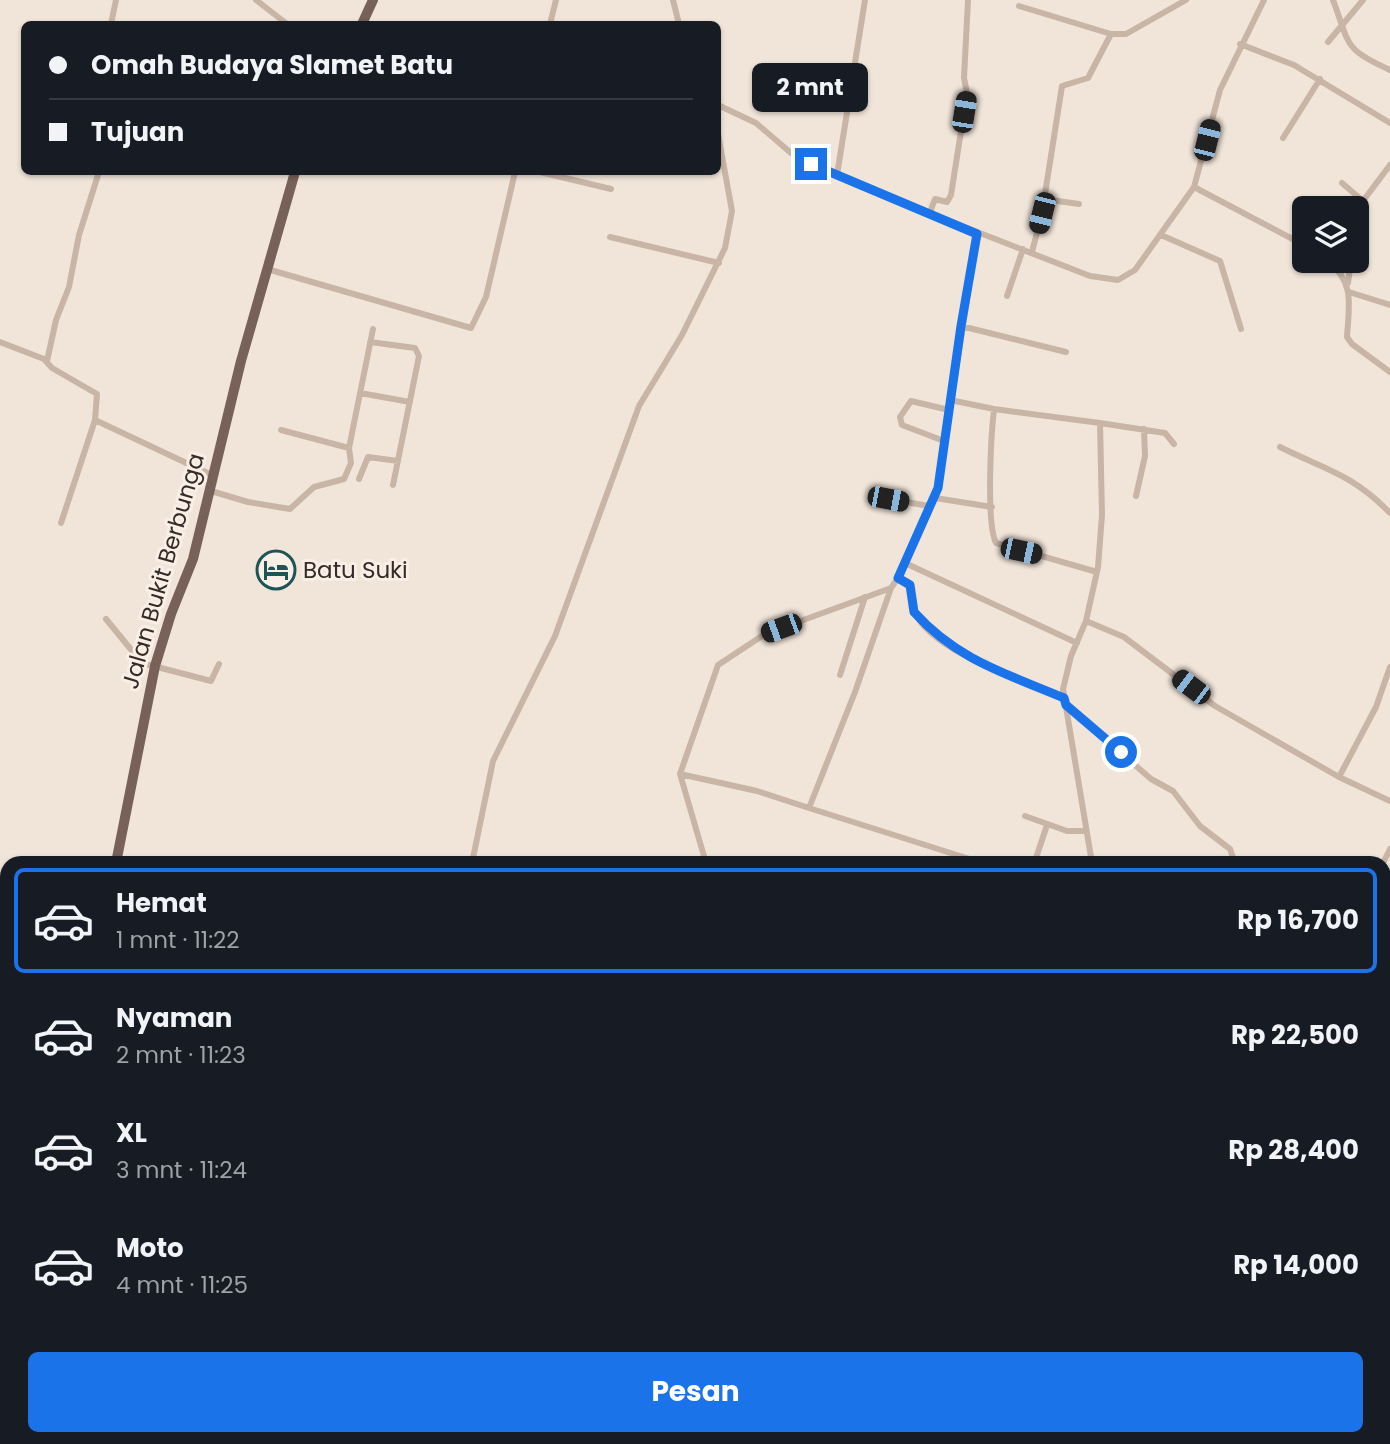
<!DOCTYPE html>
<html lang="id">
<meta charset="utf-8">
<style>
:root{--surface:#171b24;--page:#20242c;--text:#f1f3f6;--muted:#9ea1a6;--line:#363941;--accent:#1a73e8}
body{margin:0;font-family:Poppins,sans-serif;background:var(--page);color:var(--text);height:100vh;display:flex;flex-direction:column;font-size:26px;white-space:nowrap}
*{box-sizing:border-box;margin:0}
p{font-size:23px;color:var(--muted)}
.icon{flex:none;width:38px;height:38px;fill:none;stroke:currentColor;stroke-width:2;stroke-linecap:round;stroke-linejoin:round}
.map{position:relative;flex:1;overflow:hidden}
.side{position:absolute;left:0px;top:856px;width:1391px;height:590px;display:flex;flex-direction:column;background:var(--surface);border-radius:21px 21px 0 0;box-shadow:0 2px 5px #0004}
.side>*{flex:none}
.guide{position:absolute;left:21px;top:21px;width:700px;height:154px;border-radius:10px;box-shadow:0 2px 5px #0004;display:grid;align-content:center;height:154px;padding:0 28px;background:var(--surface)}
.fabs{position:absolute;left:1292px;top:196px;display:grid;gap:14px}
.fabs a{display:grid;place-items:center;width:77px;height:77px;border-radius:10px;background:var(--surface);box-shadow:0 2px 5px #0004;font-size:35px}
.end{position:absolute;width:32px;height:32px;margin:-16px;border:9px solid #1a73e8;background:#fff;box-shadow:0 0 0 4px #fff}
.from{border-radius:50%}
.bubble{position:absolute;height:49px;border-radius:10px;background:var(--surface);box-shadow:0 2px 5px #0004;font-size:23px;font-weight:700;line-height:49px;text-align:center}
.car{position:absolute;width:21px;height:42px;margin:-21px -10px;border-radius:9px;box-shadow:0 0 5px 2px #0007;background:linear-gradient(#222 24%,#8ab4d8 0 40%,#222 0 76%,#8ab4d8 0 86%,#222 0)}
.guide b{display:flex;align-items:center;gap:24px;height:66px;font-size:26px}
.guide b+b{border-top:2px solid var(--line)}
.guide i{width:18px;height:18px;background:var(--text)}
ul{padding:12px 0 0;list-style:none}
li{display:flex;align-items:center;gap:21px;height:105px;margin:0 14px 10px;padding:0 14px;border:4px solid transparent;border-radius:10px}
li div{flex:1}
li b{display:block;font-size:26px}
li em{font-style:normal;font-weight:700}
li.on{border-color:var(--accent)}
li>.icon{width:63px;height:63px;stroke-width:1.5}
.button{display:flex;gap:14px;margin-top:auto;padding:14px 28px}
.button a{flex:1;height:80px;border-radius:10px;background:var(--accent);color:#fff;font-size:28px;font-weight:700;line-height:80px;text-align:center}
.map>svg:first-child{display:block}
</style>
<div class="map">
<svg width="1390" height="1444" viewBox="0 0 1390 1444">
<rect width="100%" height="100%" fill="#f1e5da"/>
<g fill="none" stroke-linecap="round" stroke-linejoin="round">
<path stroke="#79adad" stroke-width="14" d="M0 969 7 975
M0 1021 7 1002
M0 1099 7 1101
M0 1319H7
M191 1438 194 1444
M329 1438 338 1444
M525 1438 529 1444
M266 1444 272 1439 279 1438
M386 1444 395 1438"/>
<path stroke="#c9b5a6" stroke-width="6" d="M256 0 287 24
M673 0 679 24
M1333 0C1350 45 1343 49 1390 70
M1019 6 1111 34
M111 24 116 0
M550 24 556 0
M1328 42 1363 0
M1240 44 1294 65 1390 123
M718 105 756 123 791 153 857 185 1090 276 1118 280 1135 270 1194 187 1220 90 1264 0
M1283 138 1320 79
M540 172 611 189
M837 175 865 0
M1342 183 1363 201
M1194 187 1304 245
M1044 199 1079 204
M929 215 935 199 947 202 951 195 967 93 964 78 968 0
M1356 234 1363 201 1390 165
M1161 235 1220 261 1241 329
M610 237 719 263
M1032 252 1042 213 1062 86 1088 78 1111 34H1126L1186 0
M1329 261C1355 285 1349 304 1347 337L1352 344 1390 372
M267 269 471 328 486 297 515 172
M1348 283 1351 261
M1349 292 1390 305
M1007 296 1023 249
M961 326 1066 352
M0 342 44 359 52 368 97 394 95 420 61 523
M370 342 415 348 419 356 393 485
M47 361 56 320 69 287 79 235 99 172
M360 393 410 402
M950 400 994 409 1100 423 1102 515 1098 567 1086 621 1071 656 1063 689 1092 863
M994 409C991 435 986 523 996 543L1097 572
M95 420 214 476
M1100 423 1165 433 1174 444
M944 441 902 425 900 417 911 401 949 410
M1280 447C1326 470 1352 474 1390 513
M349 448 373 329
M359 479 368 457 398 461
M211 491 248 502 290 509 314 487 344 479 351 463 349 448 281 430
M879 492 889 499 929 506
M1136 496 1145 456 1144 429
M935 498 992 507
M905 563 1077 643
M898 578 910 585C913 593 909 603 914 612 935 654 1023 680 1064 698
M891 588 855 692 809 808 982 863
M106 619 142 663 211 681 219 664
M1086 621 1124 637 1215 706 1339 777 1390 801
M840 675 865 597
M1066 705 1151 779 1173 791 1200 826 1230 849 1235 863
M680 774 757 791 809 808
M1339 777 1376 707 1390 667
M1025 816 1067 831H1086
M1035 861 1047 825
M472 863 493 761 555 636 639 406 682 335 725 248 732 211 718 134
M706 863 680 774 718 665 765 634 891 588 898 578 938 488 977 234
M1383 863 1390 849
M1384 922 1390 926
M0 1258H7
M0 1281 7 1280
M0 1296 7 1294
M1384 1302 1390 1296
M0 1375 7 1364
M1384 1375 1390 1378
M0 1398 7 1401
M0 1407 7 1403
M0 1435 7 1437
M17 1438 47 1444
M107 1438 109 1444
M143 1438 156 1443
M1299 1438V1444
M118 1444 122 1438
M237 1444 238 1438"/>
<path stroke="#9c8477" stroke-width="9" d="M1327 1438 1338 1444"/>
<path stroke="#776158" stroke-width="10" d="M362 24 373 0
M116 863 155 666 171 614 193 559 241 361 295 172
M0 1203 7 1194"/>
</g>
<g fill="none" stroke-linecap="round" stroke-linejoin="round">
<path stroke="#1a73e8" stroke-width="9" d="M811 164 977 234 961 326 938 488 898 578 910 585 914 612C957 660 1007 674 1064 698L1066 705 1121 752"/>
</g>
<defs>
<symbol id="hotel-ring" viewBox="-11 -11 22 22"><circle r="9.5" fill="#f9efe6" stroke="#1d5456" stroke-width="1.5"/><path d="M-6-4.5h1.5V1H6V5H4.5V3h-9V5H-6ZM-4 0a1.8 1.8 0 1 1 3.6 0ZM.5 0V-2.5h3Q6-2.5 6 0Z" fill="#1d5456"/></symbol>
</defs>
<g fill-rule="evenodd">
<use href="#hotel-ring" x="254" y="548" width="44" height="44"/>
</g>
<g text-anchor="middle" stroke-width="6" stroke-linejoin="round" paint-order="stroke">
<g font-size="23" fill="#352b27" stroke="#f9efe6" text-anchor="start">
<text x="303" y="578">Batu Suki</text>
</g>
<g font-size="23" fill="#352b27" stroke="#f9efe6">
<text transform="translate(163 571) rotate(-74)" y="8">Jalan Bukit Berbunga</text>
</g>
</g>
</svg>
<div class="fabs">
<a><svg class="icon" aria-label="layers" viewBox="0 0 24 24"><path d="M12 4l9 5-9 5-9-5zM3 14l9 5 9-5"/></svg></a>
</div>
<i class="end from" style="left:1121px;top:752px"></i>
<i class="end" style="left:811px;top:164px"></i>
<div class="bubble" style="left:752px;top:63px;width:116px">2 mnt</div>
<i class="car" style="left:964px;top:112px;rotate:9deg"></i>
<i class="car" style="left:1207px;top:140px;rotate:14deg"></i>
<i class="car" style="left:1042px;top:213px;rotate:194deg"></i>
<i class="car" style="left:888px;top:499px;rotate:101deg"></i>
<i class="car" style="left:1021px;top:551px;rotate:102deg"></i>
<i class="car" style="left:781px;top:628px;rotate:250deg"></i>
<i class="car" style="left:1191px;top:687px;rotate:307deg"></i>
<div class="guide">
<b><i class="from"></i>Omah Budaya Slamet Batu</b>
<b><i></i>Tujuan</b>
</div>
<section class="side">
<ul>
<li class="on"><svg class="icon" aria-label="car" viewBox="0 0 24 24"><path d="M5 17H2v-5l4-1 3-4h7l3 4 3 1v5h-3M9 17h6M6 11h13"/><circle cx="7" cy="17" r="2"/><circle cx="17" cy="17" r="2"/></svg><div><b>Hemat</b><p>1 mnt · 11:22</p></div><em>Rp 16,700</em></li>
<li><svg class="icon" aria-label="car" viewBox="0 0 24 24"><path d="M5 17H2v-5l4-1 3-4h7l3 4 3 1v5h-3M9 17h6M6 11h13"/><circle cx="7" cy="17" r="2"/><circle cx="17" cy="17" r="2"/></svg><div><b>Nyaman</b><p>2 mnt · 11:23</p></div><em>Rp 22,500</em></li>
<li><svg class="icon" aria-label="car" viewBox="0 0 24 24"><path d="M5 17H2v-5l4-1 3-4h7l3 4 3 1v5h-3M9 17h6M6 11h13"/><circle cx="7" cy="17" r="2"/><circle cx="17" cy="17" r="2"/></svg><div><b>XL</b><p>3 mnt · 11:24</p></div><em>Rp 28,400</em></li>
<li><svg class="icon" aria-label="car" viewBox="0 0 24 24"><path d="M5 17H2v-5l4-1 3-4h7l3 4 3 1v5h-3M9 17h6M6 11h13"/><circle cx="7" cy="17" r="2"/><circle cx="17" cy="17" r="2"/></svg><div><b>Moto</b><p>4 mnt · 11:25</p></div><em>Rp 14,000</em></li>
</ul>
<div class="button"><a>Pesan</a></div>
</section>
</div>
